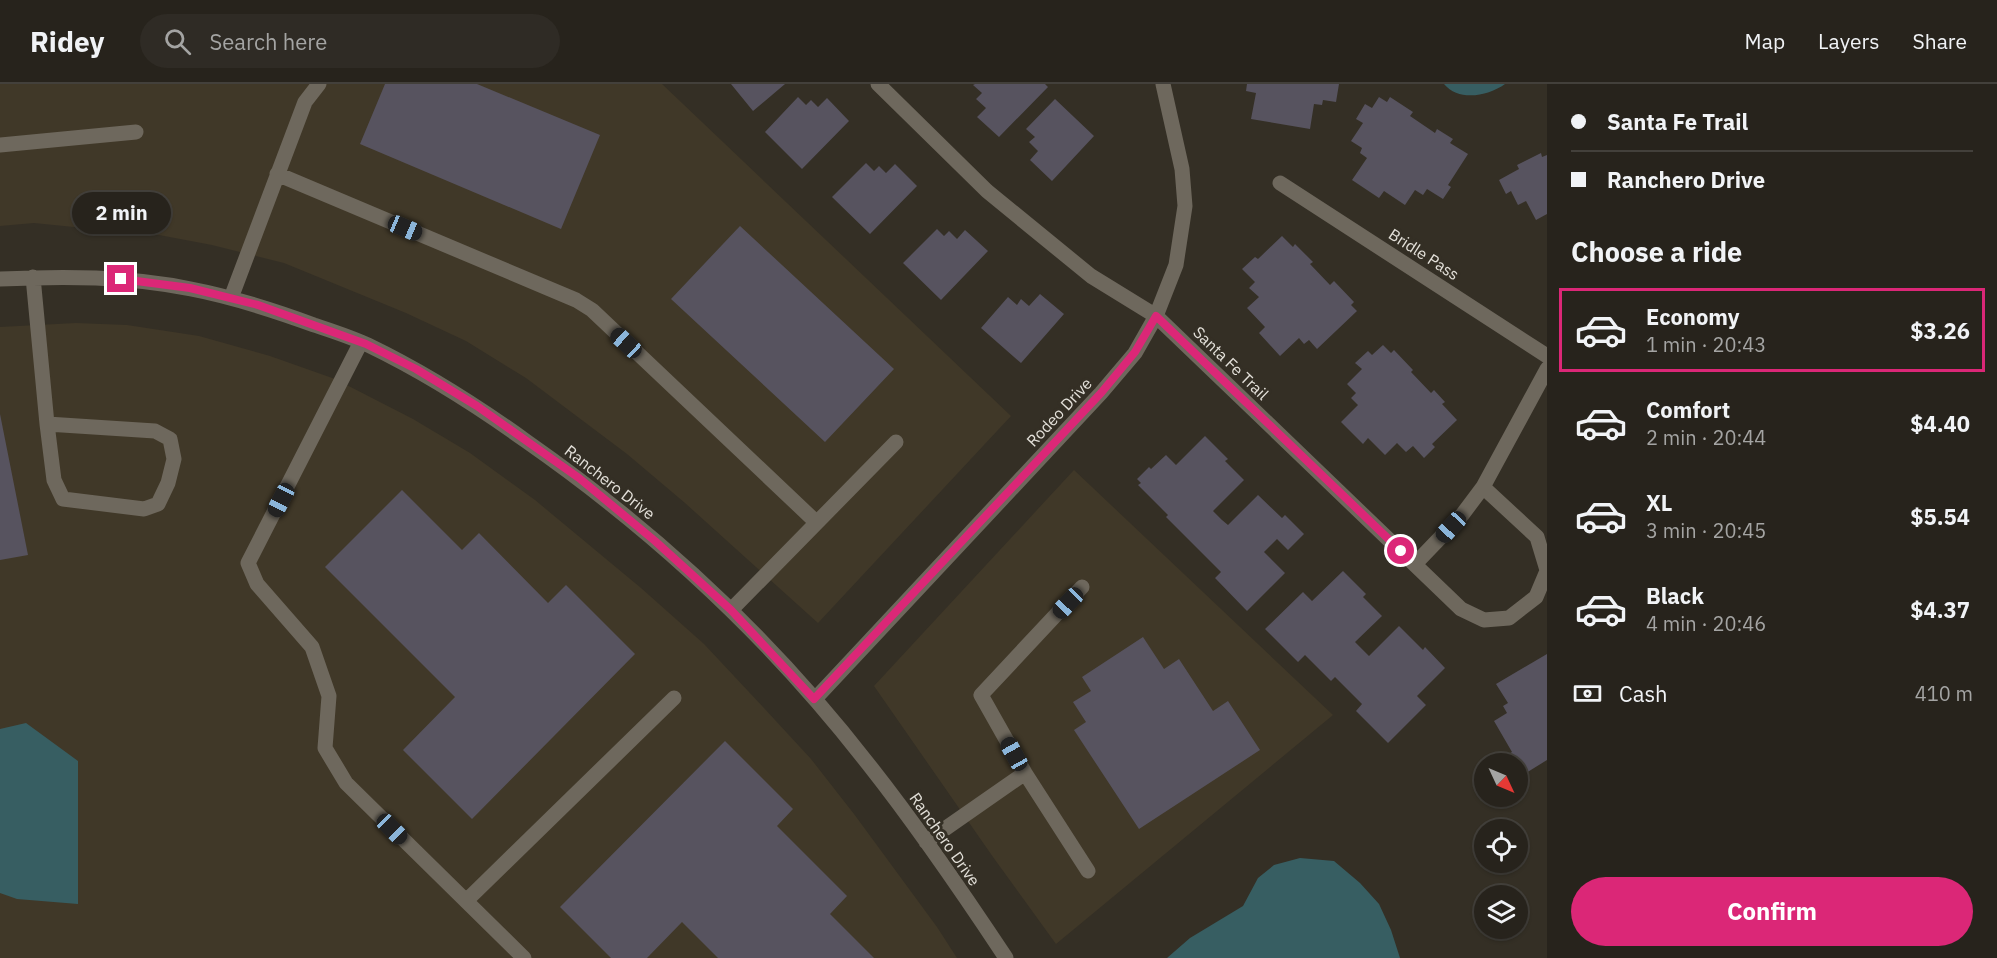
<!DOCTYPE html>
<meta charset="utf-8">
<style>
:root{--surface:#27231c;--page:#2f2b25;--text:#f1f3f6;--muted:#a4a4a3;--line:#43403b;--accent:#db2777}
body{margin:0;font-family:"IBM Plex Sans",sans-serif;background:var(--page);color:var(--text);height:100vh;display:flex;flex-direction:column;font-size:22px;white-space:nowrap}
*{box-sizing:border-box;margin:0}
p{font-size:20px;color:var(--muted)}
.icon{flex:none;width:33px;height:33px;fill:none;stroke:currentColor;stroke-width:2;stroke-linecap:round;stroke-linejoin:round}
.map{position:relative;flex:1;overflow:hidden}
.details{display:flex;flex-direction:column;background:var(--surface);width:450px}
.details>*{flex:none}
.guide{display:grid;align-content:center;height:132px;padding:0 24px;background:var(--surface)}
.needle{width:39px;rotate:134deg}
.tools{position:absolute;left:1474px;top:669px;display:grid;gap:12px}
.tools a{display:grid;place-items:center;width:54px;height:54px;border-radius:50%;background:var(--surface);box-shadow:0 2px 4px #0004,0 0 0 2px var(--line);font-size:30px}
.end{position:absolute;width:27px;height:27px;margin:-14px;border:8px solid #db2777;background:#fff;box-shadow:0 0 0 3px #fff}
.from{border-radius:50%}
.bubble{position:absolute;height:42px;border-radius:21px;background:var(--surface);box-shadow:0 2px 4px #0004,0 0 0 2px var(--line);font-size:20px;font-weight:800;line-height:42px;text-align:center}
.car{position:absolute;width:18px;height:36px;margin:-18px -9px;border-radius:8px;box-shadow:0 0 4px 2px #0007;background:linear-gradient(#222 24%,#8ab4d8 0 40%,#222 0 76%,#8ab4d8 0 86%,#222 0)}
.guide b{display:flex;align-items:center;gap:21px;height:57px;font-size:22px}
.guide b+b{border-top:2px solid var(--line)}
.guide i{width:15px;height:15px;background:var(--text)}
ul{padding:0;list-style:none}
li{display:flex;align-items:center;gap:18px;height:84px;margin:0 12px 9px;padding:0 12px;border:3px solid transparent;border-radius:0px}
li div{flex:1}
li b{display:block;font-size:22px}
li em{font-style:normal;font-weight:800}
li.selected{border-color:var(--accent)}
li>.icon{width:54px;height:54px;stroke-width:1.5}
h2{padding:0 24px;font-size:27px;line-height:72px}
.pay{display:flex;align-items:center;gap:15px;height:66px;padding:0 24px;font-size:22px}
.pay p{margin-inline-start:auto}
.action{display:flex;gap:12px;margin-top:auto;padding:12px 24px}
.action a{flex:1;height:69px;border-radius:36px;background:var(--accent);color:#fff;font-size:24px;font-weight:800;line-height:69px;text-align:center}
header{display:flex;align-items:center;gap:36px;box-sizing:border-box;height:84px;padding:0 30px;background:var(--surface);border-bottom:2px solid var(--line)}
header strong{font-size:28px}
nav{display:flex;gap:33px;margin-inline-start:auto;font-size:21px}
.search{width:420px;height:54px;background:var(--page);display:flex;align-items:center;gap:15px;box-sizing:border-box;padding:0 21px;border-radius:33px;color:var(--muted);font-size:22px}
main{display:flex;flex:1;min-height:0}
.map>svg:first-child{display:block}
</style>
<header>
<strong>Ridey</strong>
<div class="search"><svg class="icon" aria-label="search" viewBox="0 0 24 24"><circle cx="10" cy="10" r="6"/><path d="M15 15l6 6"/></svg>Search here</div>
<nav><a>Map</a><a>Layers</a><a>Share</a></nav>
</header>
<main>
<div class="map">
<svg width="1547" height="874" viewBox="0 0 1547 874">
<rect width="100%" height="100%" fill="#342f25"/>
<path fill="#403828" d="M0 0H662L1011 332 818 539 685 419 627 370 526 294 466 257 406 229 284 179 212 161 159 151 94 145 34 139 0 142Z
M76 239 127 241 199 252 270 272 335 295 413 335 470 369 535 416 641 504 704 560 763 623 811 675 854 730 937 843 957 874H0V243Z
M1074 386 1333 631 1056 860 993 773 874 602Z"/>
<path fill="#375e62" d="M1444 0H1505C1488 12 1459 18 1444 0Z
M26 639 78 677V820L17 815 0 809V645Z
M1300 774 1334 777 1360 799 1379 820 1391 846 1400 874H1167L1190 854 1243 822 1258 794 1274 781Z"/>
<path fill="#57535f" d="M385 0H477L600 51 561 145 360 60Z
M731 0H785L753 27Z
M975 0H1045L1048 3 999 53 977 33 986 24 976 15 982 9 973 1Z
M1247 0H1339L1336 18 1323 16 1322 21 1314 20 1310 45 1251 35 1256 9 1246 7Z
M798 13 806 21 811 16 818 23 827 14 849 37 802 85 765 48Z
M1379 13 1387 18 1390 13 1413 28 1410 32 1435 49 1437 45 1453 55 1450 59 1468 70 1448 101 1451 103 1443 115 1427 105 1423 111 1415 106 1405 121 1384 107 1379 114 1352 96 1367 74 1360 69 1362 64 1351 57 1363 39 1356 35 1365 20 1372 24Z
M1055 15 1094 52 1052 97 1030 76 1038 67 1029 58 1035 53 1026 45Z
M1541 69 1542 73 1547 71V130L1536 136 1526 117 1518 121 1511 107 1506 110 1499 96 1519 85 1517 81Z
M866 79 874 87 879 82 886 89 895 80 917 102 870 150 832 113Z
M740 142 894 285 825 358 671 215Z
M937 145 944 152 949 147 957 155 965 146 988 167 941 216 903 179Z
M1282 152 1293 163 1295 160 1313 178 1310 180 1330 201 1334 197 1354 218 1351 221 1357 227 1317 265 1309 256 1304 260 1299 254 1280 272 1259 249 1265 243 1247 224 1259 213 1249 204 1255 198 1242 185 1255 173 1258 175Z
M1040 210 1064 230 1021 279 981 244 1008 213 1017 221 1021 215 1029 222Z
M1383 261 1391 269 1394 266 1413 286 1411 288 1431 309 1434 306 1445 318 1442 320 1457 336 1432 360 1435 363 1424 374 1413 362 1406 368 1397 359 1385 371 1368 354 1363 360 1341 338 1358 321 1351 314 1356 309 1347 300 1362 285 1355 279 1368 267 1372 271Z
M0 330 28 471 0 476Z
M1205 352 1228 375 1225 377 1244 396 1213 427 1222 436 1228 441 1258 411 1282 434 1285 431 1304 450 1288 466 1277 455 1264 468 1285 489 1247 527 1215 494 1221 488 1166 433 1168 431 1138 401 1141 399 1137 395 1149 383 1151 385 1166 371 1176 381Z
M402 406 462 466 479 449 548 519 566 501 635 570 472 735 403 666 455 613 325 483Z
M1343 487 1366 510 1363 513 1382 532 1355 558 1369 572 1399 542 1423 566 1425 563 1445 584 1417 612 1426 621 1388 659 1356 627 1362 620 1335 593 1331 597 1305 571 1298 578 1265 545 1303 508 1312 517Z
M1143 553 1164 585 1179 575 1213 627 1228 617 1260 666 1139 745 1074 646 1086 638 1073 618 1091 607 1082 593Z
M1547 570V676L1526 689 1524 686 1518 689V680H1502L1500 675 1512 668 1494 637 1507 629 1503 622 1508 619 1496 600Z
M725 657 793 725 777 742 847 812 830 830 874 874H718L682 838 647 874H611L560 823Z"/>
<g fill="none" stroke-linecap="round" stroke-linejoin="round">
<path stroke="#6e685d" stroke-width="15" d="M878 0 987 107 1091 192 1156 232 1461 525 1484 536 1509 534 1536 513 1547 487
M0 61 136 48
M277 90 576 216 592 226 816 438
M1280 99 1547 272
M33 193 47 340 155 347 170 355 174 375 168 399 158 420 144 425 63 415 54 396 47 340
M0 195C64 192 128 192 191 205 233 213 273 226 314 241 332 247 351 253 368 261 424 288 476 321 526 357 655 447 773 557 869 681 918 743 963 809 1006 874
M231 214 305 18 319 0
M361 258 248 479 257 500 312 563 329 612 325 664 346 699 524 874
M1483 403 1537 453 1547 486
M1415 480 1462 431 1483 403 1547 285
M731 526 896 358
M815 615 1101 309 1135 269 1156 232 1176 181 1185 122 1182 85 1163 0
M1025 689 1088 787
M926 758 1025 689 981 611 1082 503
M466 817 674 614"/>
</g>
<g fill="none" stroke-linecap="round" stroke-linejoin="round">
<path stroke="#db2777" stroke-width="8" d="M121 195 190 204 258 221 366 260 416 285 477 322 579 394 655 457 731 526 814 615 1101 309 1135 268 1156 232 1401 467"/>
</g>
<g text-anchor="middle" stroke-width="6" stroke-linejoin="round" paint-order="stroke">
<g font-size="16" fill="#e4e1da" stroke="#342f25">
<text transform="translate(1424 170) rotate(33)" y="6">Bridle Pass</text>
<text transform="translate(1231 279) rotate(44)" y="6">Santa Fe Trail</text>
<text transform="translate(1059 328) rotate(-47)" y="6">Rodeo Drive</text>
<text transform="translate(610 398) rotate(38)" y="6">Ranchero Drive</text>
<text transform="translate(945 755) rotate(55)" y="6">Ranchero Drive</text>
</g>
</g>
</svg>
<div class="tools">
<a><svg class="needle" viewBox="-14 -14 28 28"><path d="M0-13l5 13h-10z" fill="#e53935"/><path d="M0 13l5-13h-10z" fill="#a4a4a3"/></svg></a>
<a><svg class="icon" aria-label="locate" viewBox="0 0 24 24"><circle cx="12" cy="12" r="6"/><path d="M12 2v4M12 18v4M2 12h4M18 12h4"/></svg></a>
<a><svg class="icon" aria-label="layers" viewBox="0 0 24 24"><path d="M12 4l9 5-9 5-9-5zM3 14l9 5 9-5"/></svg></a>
</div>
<i class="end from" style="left:1401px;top:467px"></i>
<i class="end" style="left:121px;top:195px"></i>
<div class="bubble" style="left:72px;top:108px;width:99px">2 min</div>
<i class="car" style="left:405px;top:144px;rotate:113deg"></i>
<i class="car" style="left:626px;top:259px;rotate:313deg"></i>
<i class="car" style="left:281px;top:416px;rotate:207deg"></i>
<i class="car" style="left:1451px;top:443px;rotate:223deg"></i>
<i class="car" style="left:1068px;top:519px;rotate:224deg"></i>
<i class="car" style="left:1014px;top:670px;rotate:331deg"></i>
<i class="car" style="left:392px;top:745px;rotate:135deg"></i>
</div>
<section class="details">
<div class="guide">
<b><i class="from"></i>Santa Fe Trail</b>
<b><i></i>Ranchero Drive</b>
</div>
<h2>Choose a ride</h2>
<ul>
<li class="selected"><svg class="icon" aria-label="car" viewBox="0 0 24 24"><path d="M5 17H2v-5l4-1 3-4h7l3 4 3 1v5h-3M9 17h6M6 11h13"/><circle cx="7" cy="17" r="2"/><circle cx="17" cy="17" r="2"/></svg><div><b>Economy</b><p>1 min · 20:43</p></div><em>$3.26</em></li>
<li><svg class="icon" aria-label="car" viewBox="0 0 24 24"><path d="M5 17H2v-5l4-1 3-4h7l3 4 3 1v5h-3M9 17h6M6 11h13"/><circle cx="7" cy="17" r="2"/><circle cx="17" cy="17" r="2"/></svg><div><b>Comfort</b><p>2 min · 20:44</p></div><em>$4.40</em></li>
<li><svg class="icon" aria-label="car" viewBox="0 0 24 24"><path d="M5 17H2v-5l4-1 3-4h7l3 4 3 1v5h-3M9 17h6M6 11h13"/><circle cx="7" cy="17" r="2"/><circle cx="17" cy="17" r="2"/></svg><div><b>XL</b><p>3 min · 20:45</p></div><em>$5.54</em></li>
<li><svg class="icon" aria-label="car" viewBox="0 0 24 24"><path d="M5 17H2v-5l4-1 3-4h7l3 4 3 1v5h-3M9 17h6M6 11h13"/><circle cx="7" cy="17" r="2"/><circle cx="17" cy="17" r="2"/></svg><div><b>Black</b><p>4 min · 20:46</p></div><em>$4.37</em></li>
</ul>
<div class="pay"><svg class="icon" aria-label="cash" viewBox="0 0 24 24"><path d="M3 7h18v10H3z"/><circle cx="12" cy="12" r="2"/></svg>Cash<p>410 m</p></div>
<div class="action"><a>Confirm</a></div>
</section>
</main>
